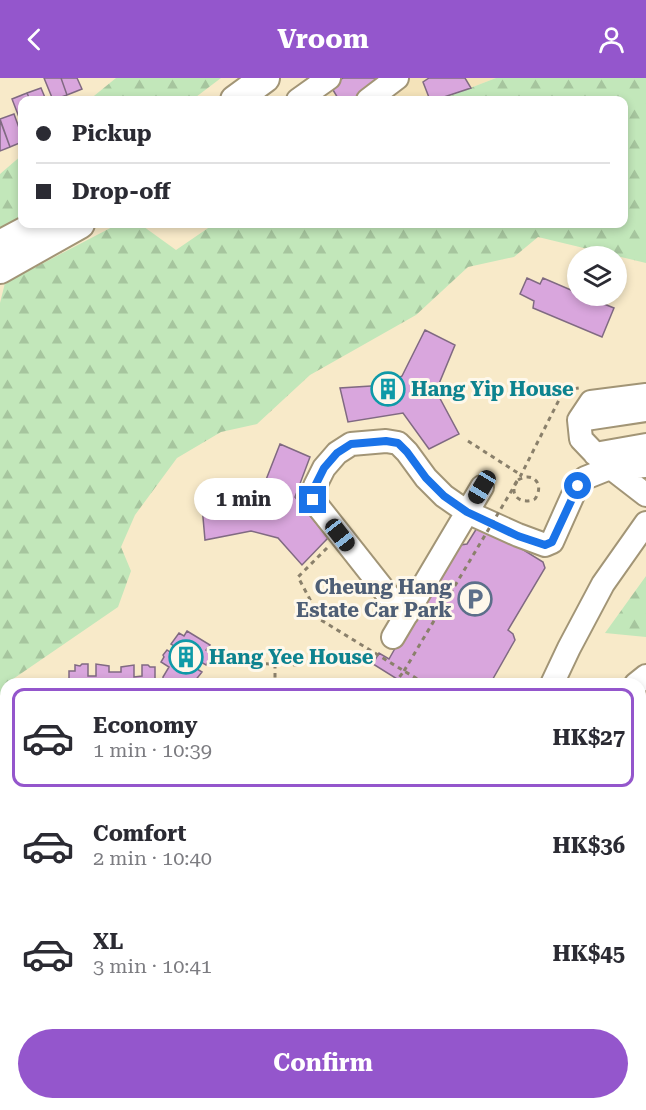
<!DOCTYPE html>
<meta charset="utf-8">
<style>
:root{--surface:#fff;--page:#f7f7f7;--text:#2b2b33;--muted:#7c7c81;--line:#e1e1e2;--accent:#9456cc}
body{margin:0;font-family:"Roboto Serif",serif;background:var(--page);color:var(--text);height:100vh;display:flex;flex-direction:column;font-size:22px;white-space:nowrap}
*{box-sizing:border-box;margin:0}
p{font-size:20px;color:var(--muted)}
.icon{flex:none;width:33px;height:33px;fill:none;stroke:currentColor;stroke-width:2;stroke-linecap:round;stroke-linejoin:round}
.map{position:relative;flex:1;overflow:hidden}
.details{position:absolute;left:0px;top:600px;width:646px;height:432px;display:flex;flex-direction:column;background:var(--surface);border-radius:18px 18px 0 0;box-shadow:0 3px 9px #0003}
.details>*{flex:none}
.top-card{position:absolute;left:18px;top:18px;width:610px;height:132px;border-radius:12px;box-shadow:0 3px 9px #0003;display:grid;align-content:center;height:132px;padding:0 18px;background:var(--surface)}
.tools{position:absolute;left:567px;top:168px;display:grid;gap:12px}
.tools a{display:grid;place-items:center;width:60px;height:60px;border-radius:50%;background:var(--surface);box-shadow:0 3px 9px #0003;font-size:30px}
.end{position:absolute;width:27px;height:27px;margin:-14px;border:8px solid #1a73e8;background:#fff;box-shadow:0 0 0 3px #fff}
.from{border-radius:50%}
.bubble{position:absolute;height:42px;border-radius:21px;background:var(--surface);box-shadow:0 3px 9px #0003;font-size:20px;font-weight:700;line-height:42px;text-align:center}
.car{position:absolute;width:18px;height:36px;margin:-18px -9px;border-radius:8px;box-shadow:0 0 4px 2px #0007;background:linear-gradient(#222 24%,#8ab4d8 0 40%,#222 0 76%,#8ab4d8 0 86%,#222 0)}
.top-card b{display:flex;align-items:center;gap:21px;height:57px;font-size:22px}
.top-card b+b{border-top:2px solid var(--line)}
.top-card i{width:15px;height:15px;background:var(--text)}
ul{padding:10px 0 0;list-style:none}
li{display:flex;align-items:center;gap:18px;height:99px;margin:0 12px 9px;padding:0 6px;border:3px solid transparent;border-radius:12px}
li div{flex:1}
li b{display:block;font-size:22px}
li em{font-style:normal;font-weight:700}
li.active{border-color:var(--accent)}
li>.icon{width:54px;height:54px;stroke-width:1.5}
.button{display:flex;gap:12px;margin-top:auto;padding:12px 18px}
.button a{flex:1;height:69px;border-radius:36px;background:var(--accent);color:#fff;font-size:24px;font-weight:700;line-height:69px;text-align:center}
header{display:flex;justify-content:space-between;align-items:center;height:78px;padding:0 18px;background:var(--accent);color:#fff;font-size:27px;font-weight:700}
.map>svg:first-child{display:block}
</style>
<header><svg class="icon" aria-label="back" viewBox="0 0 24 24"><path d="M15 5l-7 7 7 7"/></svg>Vroom<svg class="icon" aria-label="person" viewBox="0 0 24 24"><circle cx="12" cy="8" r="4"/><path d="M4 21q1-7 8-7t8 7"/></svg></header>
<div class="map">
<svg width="646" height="1032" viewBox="0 0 646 1032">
<defs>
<pattern id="forest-firs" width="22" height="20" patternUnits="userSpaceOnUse" patternTransform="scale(1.5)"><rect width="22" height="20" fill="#c2e7ba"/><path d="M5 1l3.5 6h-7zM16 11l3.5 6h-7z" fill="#a6c59e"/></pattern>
</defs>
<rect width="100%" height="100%" fill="#f8eac9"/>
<path fill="#f4e3ba" d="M331 0H496L439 22H301Z"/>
<path fill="url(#forest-firs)" d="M116 0H221L192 22H89Z
M496 0H646V185L538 159 514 179 468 189 416 237 310 297 257 346 221 354 177 380 135 437 121 469 131 493 118 529 13 601 9 606H6V610L0 618V225L5 205 118 146H140L176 172 214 146H624V22H439Z
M22 77V146L0 159V96Z
M646 498V559L605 555Z
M0 801 6 804V1026H640L641 1013 646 1010V1032H0Z"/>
<path fill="#d9a6dd" stroke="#806a82" stroke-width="1.5" d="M44 0H61L67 17 53 22Z
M61 0H77L82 11 67 17Z
M343 0H408L381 15 383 22H339L330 7Z
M429 0H465L471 10 435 22H430L423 4Z
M41 10 46 22H30L27 15Z
M27 15 30 22H22V47L12 21Z
M14 36 22 58V64L10 69 0 41Z
M0 42 10 69 0 73Z
M527 200 540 206 543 200 578 215V218H584L614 230 602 259 533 230 534 223 520 216Z
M425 252 455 267 436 313 459 356 429 371 403 335 348 344 340 310 387 307 402 298Z
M280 366 310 379 295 419 328 460 302 487 278 460 251 453 205 462 202 428 260 417Z
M480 445 543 484 545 490 508 552 513 556 515 562 490 606H405L373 586 379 575 389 581 453 468 467 466Z
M187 553 210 567 206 572 211 575 209 580V582L206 587 196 581 192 588 202 594 194 604 189 601 185 606H163V599L169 589 161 584 164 579 163 577 167 572 176 578 180 572 171 566 179 555 184 558Z
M82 586H88V598H96V586L109 588V594H121V589L134 587V599L142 598V587H148L150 589H155V606H69V593H75V587L80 588Z
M642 644 646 645V686L644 687H640Z"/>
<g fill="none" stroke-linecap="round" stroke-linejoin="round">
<defs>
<path id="minor" d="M298 22 329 0
M368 22 397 0
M646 317 591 324 579 342 581 361 602 383 646 417
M579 342 646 332
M595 376 646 367
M407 536 399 531 313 422 315 408 324 390 337 375 351 366 386 363 398 365 407 374 426 400 444 418 467 434 518 457 545 467 552 464 573 417 578 408 585 400 610 390 646 388
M393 559 482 409
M552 606 569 570 603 506 646 445
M636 606 646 598
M0 756 6 746
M640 769 646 773
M640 816 646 809
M640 893 646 895
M640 916 646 921
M640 958 646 963"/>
<path id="major" d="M235 22 265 0
M0 167 39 146
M0 191 80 146"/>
</defs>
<use href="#minor" stroke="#a29576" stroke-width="26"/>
<use href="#major" stroke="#a29576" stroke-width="32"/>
<path stroke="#8a806b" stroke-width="3" stroke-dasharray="4.5 4.5" stroke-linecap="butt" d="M468 363 521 397
M518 402C533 393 545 406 535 421 524 426 510 421 515 406 516 404 520 399 521 397L564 312 579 310
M327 470 298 499 321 542 404 593
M230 585 275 586V606
M275 586 297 587
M394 606 404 593 426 606
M640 731 646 735
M0 995 6 990
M640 1007 646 1003
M634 1026 638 1032"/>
<use href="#minor" stroke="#fff" stroke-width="22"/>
<use href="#major" stroke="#fff" stroke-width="28"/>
<path stroke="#8a806b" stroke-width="3" stroke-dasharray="4.5 4.5" stroke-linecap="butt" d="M404 593 518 402"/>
</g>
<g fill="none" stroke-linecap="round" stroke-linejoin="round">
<path stroke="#1a73e8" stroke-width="8" d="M313 422 315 408 324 390 337 375 351 366 386 363 398 365 407 374 426 400 444 418 467 434 518 458 545 467 552 464 578 408"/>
</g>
<defs>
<symbol id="building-ring" viewBox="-11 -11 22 22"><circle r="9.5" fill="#fef8eb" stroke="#0f9aa8" stroke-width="1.5"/><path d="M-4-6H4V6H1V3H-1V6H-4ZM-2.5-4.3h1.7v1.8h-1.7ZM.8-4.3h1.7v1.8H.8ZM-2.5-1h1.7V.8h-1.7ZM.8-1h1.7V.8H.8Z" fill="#0f9aa8"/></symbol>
<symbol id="parking-ring" viewBox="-11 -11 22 22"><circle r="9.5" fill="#fef8eb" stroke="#5c6f8a" stroke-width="1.5"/><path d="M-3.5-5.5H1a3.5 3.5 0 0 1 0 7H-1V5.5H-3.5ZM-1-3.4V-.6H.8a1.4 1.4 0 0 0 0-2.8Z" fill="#5c6f8a"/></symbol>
</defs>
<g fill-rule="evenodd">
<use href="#building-ring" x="369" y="292" width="38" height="38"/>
<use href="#parking-ring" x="456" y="502" width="38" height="38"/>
<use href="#building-ring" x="167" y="560" width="38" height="38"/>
</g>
<g text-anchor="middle" stroke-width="6" stroke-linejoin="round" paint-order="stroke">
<g font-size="20" font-weight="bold" fill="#0d838f" stroke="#fef8eb" text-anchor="start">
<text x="411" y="318">Hang Yip House</text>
<text x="209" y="586">Hang Yee House</text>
</g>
<g font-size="20" font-weight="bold" fill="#4e5e75" stroke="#fef8eb" text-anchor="end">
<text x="452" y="516">Cheung Hang<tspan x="452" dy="23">Estate Car Park</tspan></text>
</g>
</g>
</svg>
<div class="tools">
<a><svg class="icon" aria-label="layers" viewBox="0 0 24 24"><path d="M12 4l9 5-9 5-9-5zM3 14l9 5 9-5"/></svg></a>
</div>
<i class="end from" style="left:578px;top:408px"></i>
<i class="end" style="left:313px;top:422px"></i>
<div class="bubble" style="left:194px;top:400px;width:99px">1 min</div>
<i class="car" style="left:482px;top:409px;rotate:211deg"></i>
<i class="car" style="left:340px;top:457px;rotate:142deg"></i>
<div class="top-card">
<b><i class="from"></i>Pickup</b>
<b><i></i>Drop-off</b>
</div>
<section class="details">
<ul>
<li class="active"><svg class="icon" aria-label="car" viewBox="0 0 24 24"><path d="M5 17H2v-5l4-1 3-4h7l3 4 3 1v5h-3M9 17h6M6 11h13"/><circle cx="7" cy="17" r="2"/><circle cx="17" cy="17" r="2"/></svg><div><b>Economy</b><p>1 min · 10:39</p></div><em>HK$27</em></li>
<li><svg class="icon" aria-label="car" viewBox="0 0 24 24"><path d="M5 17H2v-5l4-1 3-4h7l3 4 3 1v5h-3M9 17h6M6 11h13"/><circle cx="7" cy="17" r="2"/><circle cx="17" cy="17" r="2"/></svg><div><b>Comfort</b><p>2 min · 10:40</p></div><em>HK$36</em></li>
<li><svg class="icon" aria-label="car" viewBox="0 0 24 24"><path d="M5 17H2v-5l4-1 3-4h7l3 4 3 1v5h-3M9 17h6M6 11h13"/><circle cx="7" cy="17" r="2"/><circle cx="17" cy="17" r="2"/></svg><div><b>XL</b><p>3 min · 10:41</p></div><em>HK$45</em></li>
</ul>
<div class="button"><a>Confirm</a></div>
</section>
</div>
